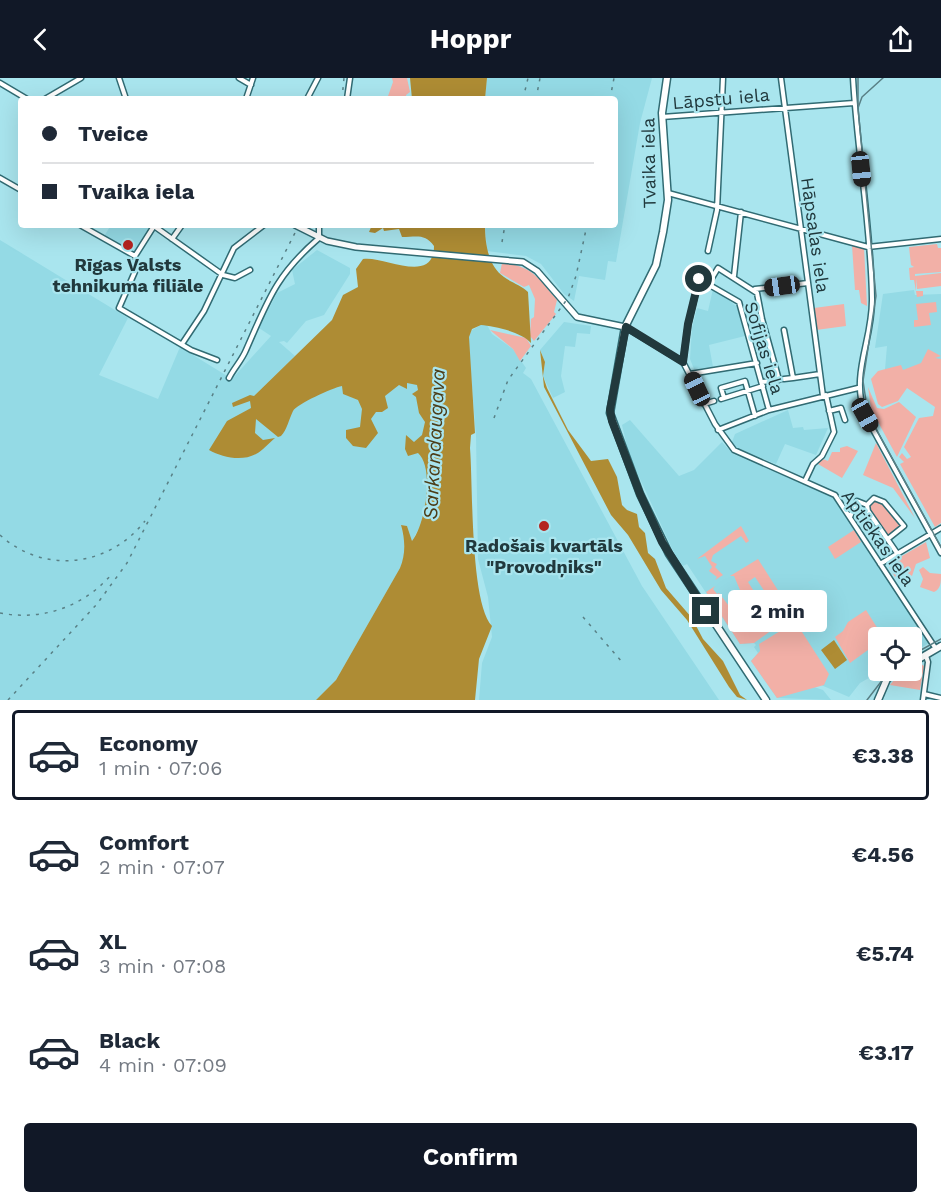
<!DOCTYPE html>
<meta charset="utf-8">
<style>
:root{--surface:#fff;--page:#f2f2f3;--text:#1f2937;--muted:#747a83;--line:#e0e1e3;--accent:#111827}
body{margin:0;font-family:"Work Sans",sans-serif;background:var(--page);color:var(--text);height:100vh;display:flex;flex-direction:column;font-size:22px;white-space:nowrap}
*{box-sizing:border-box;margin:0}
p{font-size:20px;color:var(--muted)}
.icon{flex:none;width:33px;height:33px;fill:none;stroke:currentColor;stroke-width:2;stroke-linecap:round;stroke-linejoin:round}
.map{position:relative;height:622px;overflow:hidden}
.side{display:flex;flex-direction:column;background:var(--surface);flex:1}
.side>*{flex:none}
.banner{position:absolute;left:18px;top:18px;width:600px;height:132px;border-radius:6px;box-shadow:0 6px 24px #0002;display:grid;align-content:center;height:132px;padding:0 24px;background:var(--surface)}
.controls{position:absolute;left:868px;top:549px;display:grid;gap:12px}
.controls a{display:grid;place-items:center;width:54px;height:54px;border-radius:6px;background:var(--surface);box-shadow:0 6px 24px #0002;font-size:30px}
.end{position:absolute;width:27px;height:27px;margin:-14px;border:8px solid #21393d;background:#fff;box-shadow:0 0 0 3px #fff}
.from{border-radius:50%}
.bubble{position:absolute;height:42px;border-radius:6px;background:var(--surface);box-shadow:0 6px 24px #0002;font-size:20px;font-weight:700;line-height:42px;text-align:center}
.car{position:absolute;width:18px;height:36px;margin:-18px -9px;border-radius:8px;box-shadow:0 0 4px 2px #0007;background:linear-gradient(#222 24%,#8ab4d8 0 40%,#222 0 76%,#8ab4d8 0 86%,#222 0)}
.banner b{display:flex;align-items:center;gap:21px;height:57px;font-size:22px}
.banner b+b{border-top:2px solid var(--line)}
.banner i{width:15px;height:15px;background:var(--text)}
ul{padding:10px 0 0;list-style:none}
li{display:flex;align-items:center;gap:18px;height:90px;margin:0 12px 9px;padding:0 12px;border:3px solid transparent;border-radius:6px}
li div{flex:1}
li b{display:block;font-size:22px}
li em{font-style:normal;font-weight:700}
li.on{border-color:var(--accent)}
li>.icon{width:54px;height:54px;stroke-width:1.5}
.cta{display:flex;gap:12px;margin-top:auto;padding:12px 24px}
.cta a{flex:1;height:69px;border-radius:6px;background:var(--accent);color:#fff;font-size:24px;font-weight:700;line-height:69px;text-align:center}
header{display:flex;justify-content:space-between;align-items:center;height:78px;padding:0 24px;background:var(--accent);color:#fff;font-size:27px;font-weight:700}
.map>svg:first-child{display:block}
</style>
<header><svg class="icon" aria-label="back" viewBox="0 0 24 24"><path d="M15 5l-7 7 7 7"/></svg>Hoppr<svg class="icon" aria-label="share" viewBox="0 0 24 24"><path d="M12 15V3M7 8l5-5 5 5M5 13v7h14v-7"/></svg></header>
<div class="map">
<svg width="941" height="622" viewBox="0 0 941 622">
<rect width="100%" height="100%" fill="#a9e5ee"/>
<path fill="#94dae5" d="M487 0H652L640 45 616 184 608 183 605 202 579 198 574 223 564 216 541 186 526 178 487 173 485 147H615V21H485Z
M111 147H153L135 175H132L103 160Z
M0 162 128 240 99 297 158 321 180 269 232 301 271 258 259 250 277 215 295 206 292 192 317 172 350 190V196L324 237 306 243 287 265 284 263 279 264 295 278 254 318 242 321 298 322 344 304 391 307 416 302 424 312 432 400 420 448 412 463 407 448 401 447 404 462V481L400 490 336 602 316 622H0Z
M713 211H716L737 229 745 258 709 267 713 289 694 291 690 281 692 250 697 230 708 233Z
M914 212 915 217 941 216V288L884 303 887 268 875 270 883 216Z
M564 244 591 248 590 256 577 255 575 269 565 268 561 298 565 314 553 320 543 298 545 284 540 272Z
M481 247H487L492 256 513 271 526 290 523 295 531 301 642 508 719 622H479L482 585 492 559 488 519 478 481 476 358 468 259 472 252Z
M788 332 793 350 803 349 804 352 828 350 816 377 785 366 776 386 737 370 732 364 735 356Z
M630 342 679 398 694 392 722 364 733 376 833 419 929 565 912 575V560H879L881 593 860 605 849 619 821 607 814 609 823 612 831 622 777 620 751 583 758 575 754 569 756 567 754 565 740 566 687 486 683 488 675 477 629 377 622 347Z"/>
<path fill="#f2b0a7" d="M392 0H407L410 14 406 17 407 21H387L393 4Z
M937 166 938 170H941V194L915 196V198L941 195V208L917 211 916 200V213H923V218L917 219 914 202H910L909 190 914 189 911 187 909 169Z
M852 167 864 170 867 228 861 225 859 212H855Z
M502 185C533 188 538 200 557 222L554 234 556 236 534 263 530 258 531 241 534 239 535 221 529 207 524 209 500 195Z
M936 224 937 234 929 235 931 247 914 249V242H918L916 226Z
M844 226 846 248 816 252 814 230Z
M490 252 526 260 531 268 520 283 513 271Z
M928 271 941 278 935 280 941 281V445L935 449 900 386 904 384 899 379 902 375 907 381 911 379 904 369 919 340 933 338 935 329 907 310 898 323 882 329 878 326 871 301 878 293 901 287 903 292 921 285Z
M868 309 877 330 884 331 899 324 916 339 897 379 871 331Z
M876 365 915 440 893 410 863 397Z
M847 368 858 373 842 400 818 386 820 380 828 383 832 374H840V370Z
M874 422 884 425 902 448 887 459 868 428Z
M741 448 749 463 746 465 741 458 713 477 711 483 717 486 715 489 723 497 715 502 717 499 709 493 712 489 705 478 697 481Z
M854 452 861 464 835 481 828 469Z
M926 464 930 480 916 486 912 498 905 493 895 499 889 489 890 485Z
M758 481 779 514 776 517 779 523 783 522V529L780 530V543L783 544 754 565 740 566 706 514 715 508 713 511 717 516 719 515 738 540 769 520 755 499 748 504 757 518 741 529 734 517 740 512 734 498H730Z
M923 489 930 495 941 496C941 504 941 511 934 514L920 509 923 501 919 492Z
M866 532 883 559 879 560V564L850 585 835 559 843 553 848 544Z
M785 550 802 554 829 596 824 607 777 620 751 583 760 573 759 566Z
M921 586 924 588 920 612 890 607 895 601Z"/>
<path fill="#ae8c34" d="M410 0H487L485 21H412Z
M372 147H485C485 165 488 188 504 199 512 205 521 207 528 214L531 265C522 254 494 248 481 247L472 251 469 259 475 355 471 357 470 370C473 407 470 525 492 548L479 581 475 622H316L336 602 400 490C406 476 405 461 401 447L407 448 412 463C425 447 435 390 418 375L408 378 405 371 406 357 414 364 422 357 425 344 419 335 416 319 412 316 418 312 417 307 407 305V311L399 307 385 318 388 330 382 334H376L371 341 378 355 366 370 353 368 346 360V352L360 349 362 331 358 322 343 316 342 308C332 310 297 326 293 333 289 341 287 352 281 358L278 359 256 341 255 355 263 362 275 360C269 365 262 373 256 376 241 384 222 379 209 372L227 343 251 330 250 323 233 329 232 325 250 317 254 318 332 242 343 217 358 209 356 191 363 181C382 177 434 208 434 168 425 155 416 159 402 159L399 151 384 153 383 150 375 155 369 154Z
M540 272 545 284 543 298 547 310 568 352 591 383 608 381 617 399 622 427 627 432 637 436 639 449 645 455 648 475 655 481 666 510 692 540 703 561 723 583 740 617 747 622 737 619 729 609 687 542 661 512 628 457 611 437 544 309Z
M834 562 847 582 835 591 821 572Z"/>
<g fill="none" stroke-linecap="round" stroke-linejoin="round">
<defs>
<path id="minor" d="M119 0 126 21
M239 0 251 7
M781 0 823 318
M853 0C857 73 871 147 872 220 873 262 850 295 865 337L941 475
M0 5 27 21
M45 21 81 0
M246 21 253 0
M307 21 318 0
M347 21 350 0
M662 39 854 25
M0 100 21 112
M668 115 868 169 941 161
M80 147 135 178
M154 148 223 197 235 200 250 192
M172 161 182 147
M708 173 717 132 723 0
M135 178 137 189 119 230 191 272 217 282
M135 178 154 148
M734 198 741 134
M709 205 718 190 757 215 762 241 779 302 762 304
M755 211 808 205
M625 249 683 284 715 346 734 372 835 417 936 571
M784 252 793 300 820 296
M182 266 204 233 234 170 264 147
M683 284 688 247 699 201 739 224 769 332
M690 296 757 285
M229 300C234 290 242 282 246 272 268 222 276 197 319 160V147
M784 301 793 300
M724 320 721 310 745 303 755 338
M721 321 763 308
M704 326 714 323
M829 333 841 330 845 342
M718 352 769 332 858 310
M805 403 813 386 822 378 834 354 826 317
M867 427 874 420 884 424 904 448 889 460
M850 439 857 423 867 427 868 433 897 475
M880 486 941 450
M924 616 941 620
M923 622 928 584 926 578"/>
<path id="tertiary" d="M295 147 327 163 356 169 523 184 537 193 577 239 625 249"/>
<path id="primary" d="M667 0 662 35 668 122 663 154 656 187 625 249 610 335 640 416 669 476 766 622
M912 585 941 568
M878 622 887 601 898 592"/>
</defs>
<use href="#minor" stroke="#316b73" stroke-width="7"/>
<use href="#tertiary" stroke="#316b73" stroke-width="8"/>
<use href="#primary" stroke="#316b73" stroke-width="9"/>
<use href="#minor" stroke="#fff" stroke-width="4"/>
<use href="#tertiary" stroke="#fff" stroke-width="5"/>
<use href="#primary" stroke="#fff" stroke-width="6"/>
<path stroke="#598086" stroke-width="1.5" d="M883 0 862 19 858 30 876 218 863 303 868 336 941 469
M858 27V0
M912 577 941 561
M867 622 890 592"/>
<path stroke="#598086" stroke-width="1.5" stroke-dasharray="3 6" stroke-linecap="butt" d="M342 21 344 0
M523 21 528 0
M536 21 540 0
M610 21 614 0
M502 164 505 147
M494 340 508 302 568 220 576 198 587 147
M0 457C44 497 109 489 145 443
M0 535C42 543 83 529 111 497
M583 539 622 584
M8 622 97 526 127 485 299 147"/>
</g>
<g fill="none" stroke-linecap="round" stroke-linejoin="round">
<path stroke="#21393d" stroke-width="8" d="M699 201 688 246 683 284 626 249 610 332 612 343 640 416 662 464 706 533"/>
</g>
<g fill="#b42420" stroke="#a9e5ee" stroke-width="2">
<circle cx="128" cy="167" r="6"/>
<circle cx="544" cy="448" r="6"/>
</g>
<g text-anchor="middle" stroke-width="4.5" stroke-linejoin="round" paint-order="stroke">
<g font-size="18" fill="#21393d" stroke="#a9e5ee">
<text transform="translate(721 21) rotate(-5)" y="6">Lāpstu iela</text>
<text transform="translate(649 85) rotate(-91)" y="6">Tvaika iela</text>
<text transform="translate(815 157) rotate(82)" y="6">Hāpsalas iela</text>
<text transform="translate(764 270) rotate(73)" y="6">Sofijas iela</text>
<text transform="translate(878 460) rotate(55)" y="6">Aptiekas iela</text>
</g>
<g font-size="18" font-weight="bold" fill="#21393d" stroke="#a9e5ee">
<text x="128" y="193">Rīgas Valsts<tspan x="128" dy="21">tehnikuma filiāle</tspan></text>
<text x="544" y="474">Radošais kvartāls<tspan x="544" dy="21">"Provodņiks"</tspan></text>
</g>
<g font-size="20" font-style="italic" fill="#4c3d18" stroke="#a9e5ee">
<text transform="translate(434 366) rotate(-87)" y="7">Sarkandaugava</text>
</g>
</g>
</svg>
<div class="controls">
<a><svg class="icon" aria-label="locate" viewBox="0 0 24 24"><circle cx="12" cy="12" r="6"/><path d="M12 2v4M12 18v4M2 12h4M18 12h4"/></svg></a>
</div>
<i class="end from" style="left:699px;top:201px"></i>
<i class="end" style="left:706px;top:533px"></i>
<div class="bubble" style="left:728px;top:512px;width:99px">2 min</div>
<i class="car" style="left:861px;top:91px;rotate:174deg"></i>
<i class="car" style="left:782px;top:208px;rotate:262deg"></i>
<i class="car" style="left:697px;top:311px;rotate:335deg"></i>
<i class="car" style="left:865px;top:337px;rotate:151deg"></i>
<div class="banner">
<b><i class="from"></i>Tveice</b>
<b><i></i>Tvaika iela</b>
</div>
</div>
<section class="side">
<ul>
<li class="on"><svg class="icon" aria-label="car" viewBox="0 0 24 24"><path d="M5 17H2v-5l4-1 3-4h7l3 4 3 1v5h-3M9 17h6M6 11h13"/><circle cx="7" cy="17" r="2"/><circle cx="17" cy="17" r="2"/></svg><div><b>Economy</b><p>1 min · 07:06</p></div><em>€3.38</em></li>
<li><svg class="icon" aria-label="car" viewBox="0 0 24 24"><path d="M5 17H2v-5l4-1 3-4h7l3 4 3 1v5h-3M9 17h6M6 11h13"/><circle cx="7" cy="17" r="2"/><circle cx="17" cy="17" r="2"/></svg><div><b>Comfort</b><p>2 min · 07:07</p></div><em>€4.56</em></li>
<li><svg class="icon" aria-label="car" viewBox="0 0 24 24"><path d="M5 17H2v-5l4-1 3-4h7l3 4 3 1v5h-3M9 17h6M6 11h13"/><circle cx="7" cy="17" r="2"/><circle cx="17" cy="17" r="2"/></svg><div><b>XL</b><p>3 min · 07:08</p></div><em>€5.74</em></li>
<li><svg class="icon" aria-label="car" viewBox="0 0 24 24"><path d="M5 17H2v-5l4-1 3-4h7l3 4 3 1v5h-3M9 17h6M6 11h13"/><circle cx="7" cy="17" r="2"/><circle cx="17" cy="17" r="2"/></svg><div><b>Black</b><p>4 min · 07:09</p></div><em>€3.17</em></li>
</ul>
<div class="cta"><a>Confirm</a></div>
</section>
